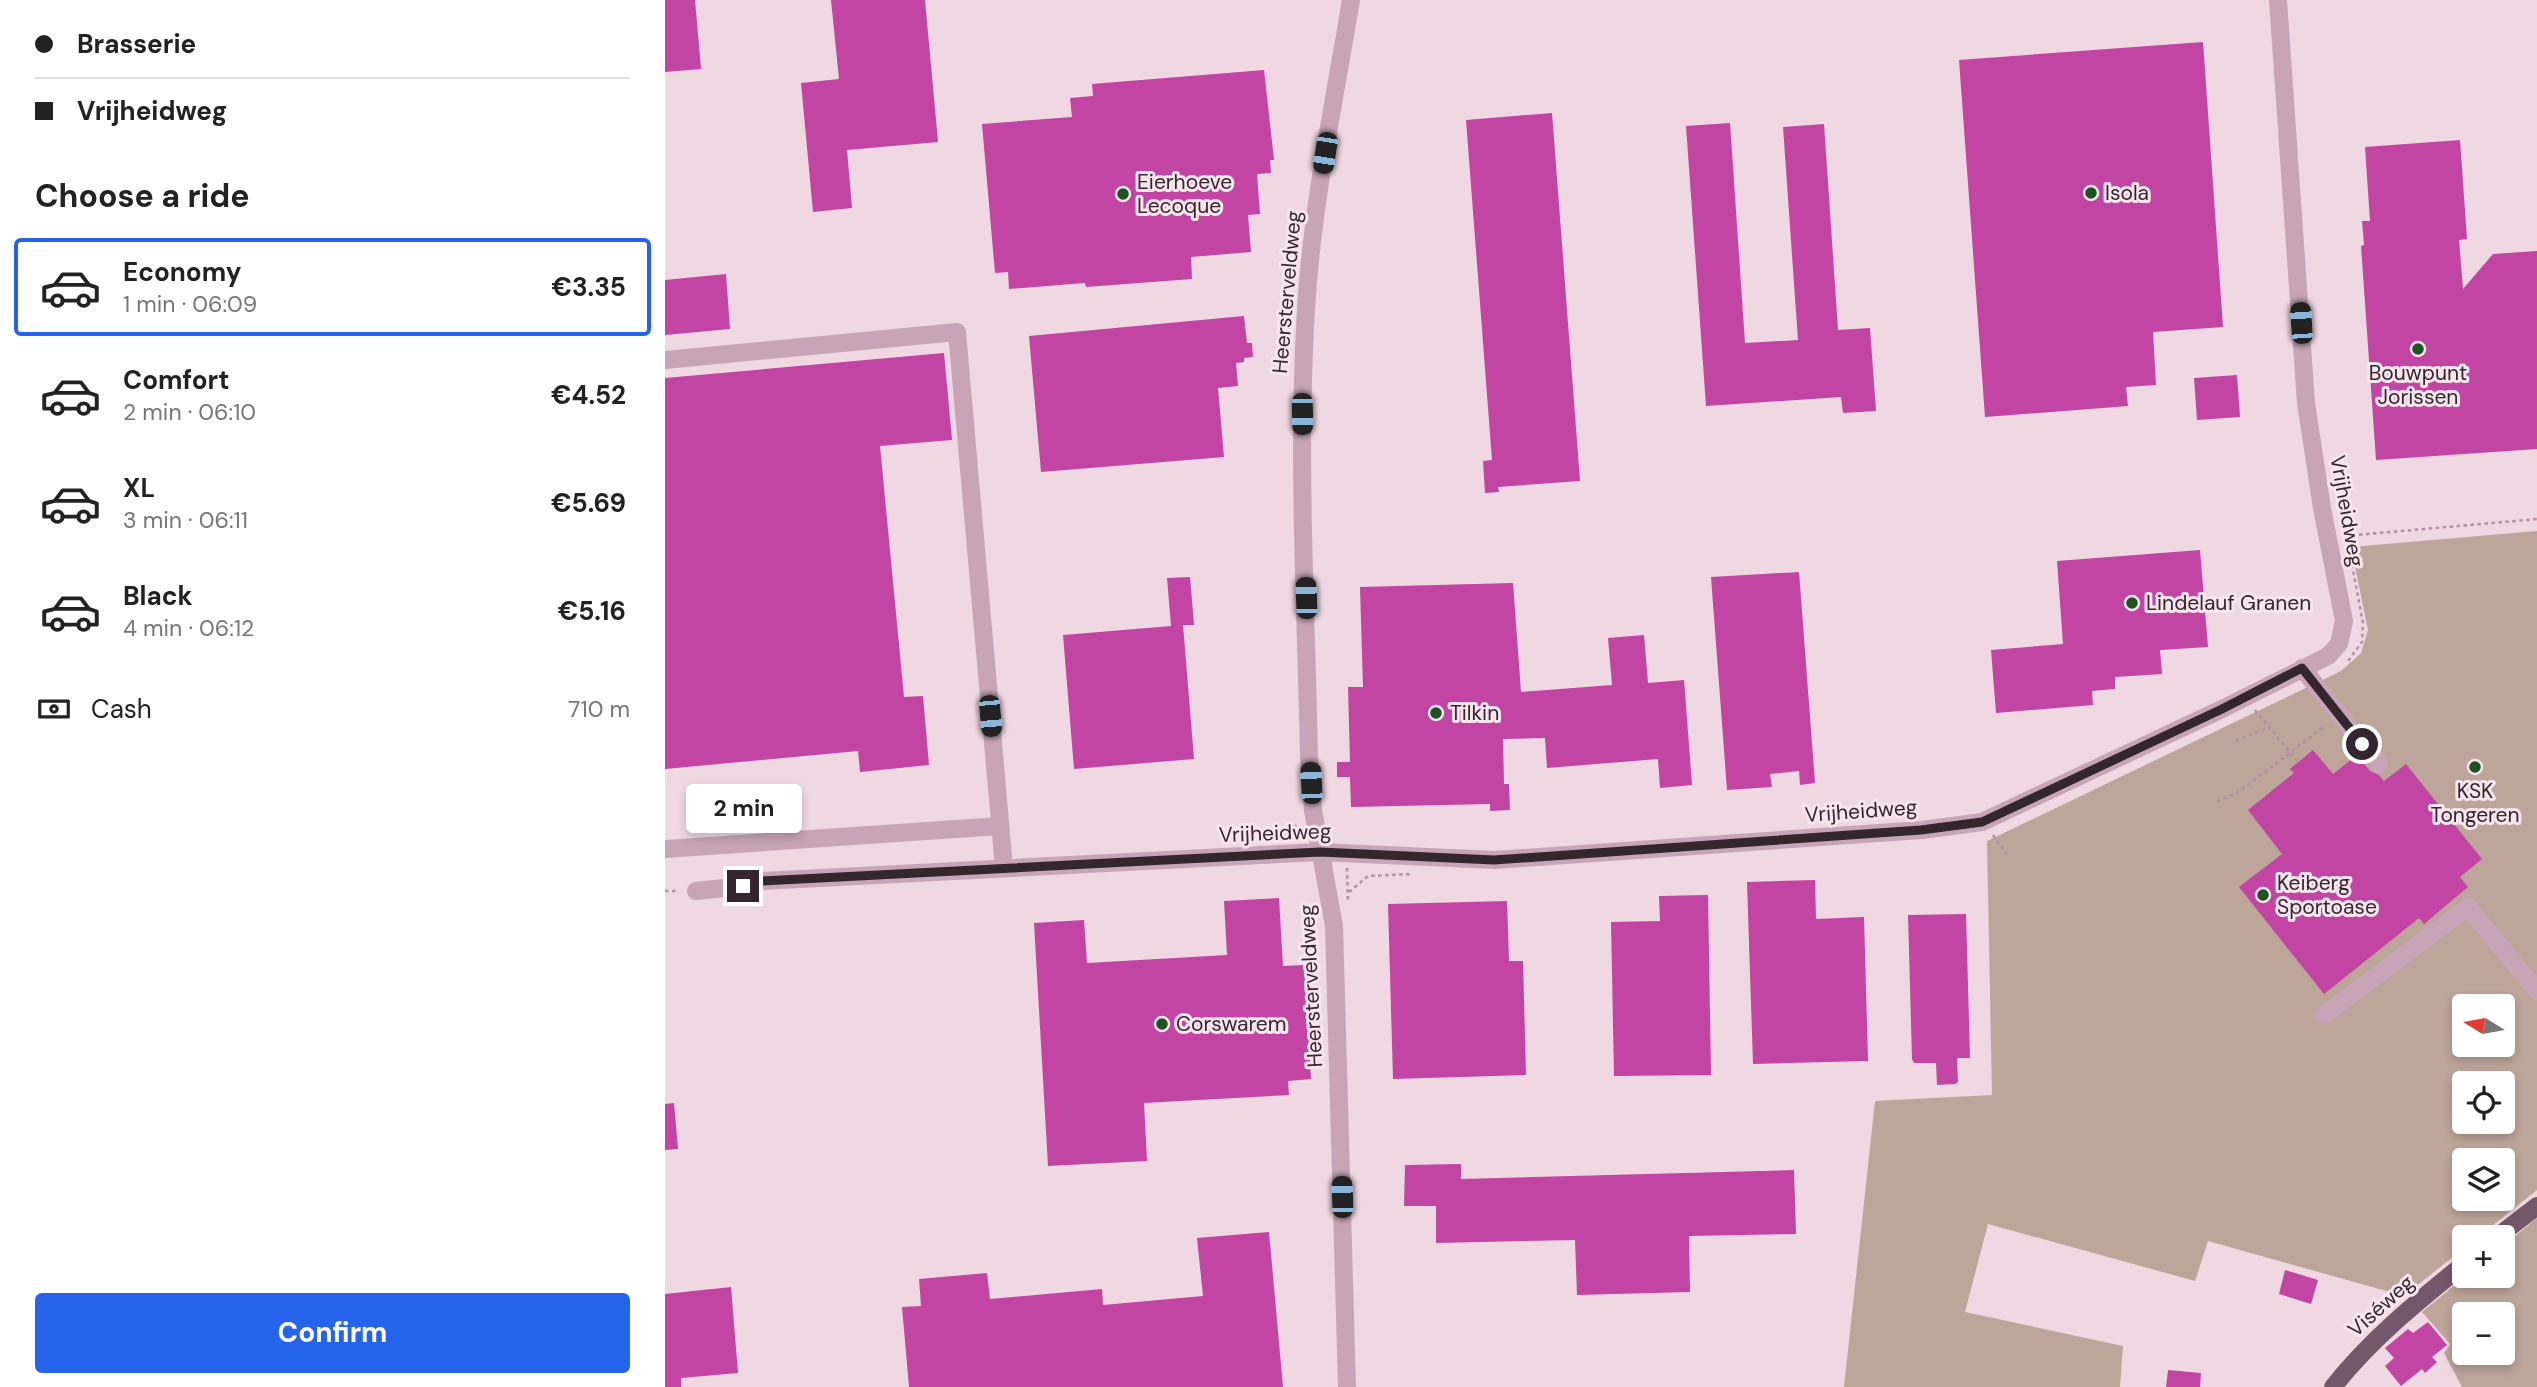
<!DOCTYPE html>
<meta charset="utf-8">
<style>
:root{--surface:#fff;--page:#f6f6f6;--text:#222;--muted:#767676;--line:#e0e0e0;--accent:#2563eb}
body{margin:0;font-family:"DM Sans",sans-serif;background:var(--page);color:var(--text);height:100vh;display:flex;flex-direction:column;font-size:26px;white-space:nowrap}
*{box-sizing:border-box;margin:0}
p{font-size:23px;color:var(--muted)}
.icon{flex:none;width:38px;height:38px;fill:none;stroke:currentColor;stroke-width:2;stroke-linecap:round;stroke-linejoin:round}
.map{position:relative;flex:1;overflow:hidden}
.sheet{display:flex;flex-direction:column;background:var(--surface);width:665px}
.sheet>*{flex:none}
.top-card{display:grid;align-content:center;height:154px;padding:0 35px;background:var(--surface)}
.needle{width:46px;rotate:281deg}
.tools{position:absolute;left:1787px;top:994px;display:grid;gap:14px}
.tools a{display:grid;place-items:center;width:63px;height:63px;border-radius:7px;background:var(--surface);box-shadow:0 4px 10px #0003;font-size:35px}
.end{position:absolute;width:32px;height:32px;margin:-16px;border:9px solid #33262f;background:#fff;box-shadow:0 0 0 4px #fff}
.from{border-radius:50%}
.bubble{position:absolute;height:49px;border-radius:7px;background:var(--surface);box-shadow:0 4px 10px #0003;font-size:23px;font-weight:700;line-height:49px;text-align:center}
.car{position:absolute;width:21px;height:42px;margin:-21px -10px;border-radius:9px;box-shadow:0 0 5px 2px #0007;background:linear-gradient(#222 24%,#8ab4d8 0 40%,#222 0 76%,#8ab4d8 0 86%,#222 0)}
.top-card b{display:flex;align-items:center;gap:24px;height:66px;font-size:26px}
.top-card b+b{border-top:2px solid var(--line)}
.top-card i{width:18px;height:18px;background:var(--text)}
ul{padding:0;list-style:none}
li{display:flex;align-items:center;gap:21px;height:98px;margin:0 14px 10px;padding:0 21px;border:4px solid transparent;border-radius:7px}
li div{flex:1}
li b{display:block;font-size:26px}
li em{font-style:normal;font-weight:700}
li.current{border-color:var(--accent)}
li>.icon{width:63px;height:63px;stroke-width:1.5}
h2{padding:0 35px;font-size:32px;line-height:84px}
.pay{display:flex;align-items:center;gap:18px;height:77px;padding:0 35px;font-size:26px}
.pay p{margin-inline-start:auto}
.button{display:flex;gap:14px;margin-top:auto;padding:14px 35px}
.button a{flex:1;height:80px;border-radius:7px;background:var(--accent);color:#fff;font-size:28px;font-weight:700;line-height:80px;text-align:center}
main{display:flex;flex:1;min-height:0}
.map>svg:first-child{display:block}
</style>
<main>
<section class="sheet">
<div class="top-card">
<b><i class="from"></i>Brasserie</b>
<b><i></i>Vrijheidweg</b>
</div>
<h2>Choose a ride</h2>
<ul>
<li class="current"><svg class="icon" aria-label="car" viewBox="0 0 24 24"><path d="M5 17H2v-5l4-1 3-4h7l3 4 3 1v5h-3M9 17h6M6 11h13"/><circle cx="7" cy="17" r="2"/><circle cx="17" cy="17" r="2"/></svg><div><b>Economy</b><p>1 min · 06:09</p></div><em>€3.35</em></li>
<li><svg class="icon" aria-label="car" viewBox="0 0 24 24"><path d="M5 17H2v-5l4-1 3-4h7l3 4 3 1v5h-3M9 17h6M6 11h13"/><circle cx="7" cy="17" r="2"/><circle cx="17" cy="17" r="2"/></svg><div><b>Comfort</b><p>2 min · 06:10</p></div><em>€4.52</em></li>
<li><svg class="icon" aria-label="car" viewBox="0 0 24 24"><path d="M5 17H2v-5l4-1 3-4h7l3 4 3 1v5h-3M9 17h6M6 11h13"/><circle cx="7" cy="17" r="2"/><circle cx="17" cy="17" r="2"/></svg><div><b>XL</b><p>3 min · 06:11</p></div><em>€5.69</em></li>
<li><svg class="icon" aria-label="car" viewBox="0 0 24 24"><path d="M5 17H2v-5l4-1 3-4h7l3 4 3 1v5h-3M9 17h6M6 11h13"/><circle cx="7" cy="17" r="2"/><circle cx="17" cy="17" r="2"/></svg><div><b>Black</b><p>4 min · 06:12</p></div><em>€5.16</em></li>
</ul>
<div class="pay"><svg class="icon" aria-label="cash" viewBox="0 0 24 24"><path d="M3 7h18v10H3z"/><circle cx="12" cy="12" r="2"/></svg>Cash<p>710 m</p></div>
<div class="button"><a>Confirm</a></div>
</section>
<div class="map">
<svg width="1872" height="1387" viewBox="0 0 1872 1387">
<rect width="100%" height="100%" fill="#f0d8e3"/>
<path fill="#bea599" fill-rule="evenodd" d="M1872 531V1190L1813 1237H1799V1248L1739 1296 1543 1241 1530 1281 1323 1224 1300 1312 1458 1346 1455 1387H1179L1210 1101 1327 1095 1322 841 1676 671 1696 653 1703 630 1686 547ZM1799 1006H1838V1045H1799ZM1799 1083H1838V1122H1799ZM1799 1160H1838V1199H1799Z
M1872 1218V1387H1797L1779 1353 1785 1344 1757 1312 1801 1276H1838V1246ZM1838 1314V1353H1799V1314Z"/>
<path fill="#c244a3" d="M0 0H30L36 69 0 72Z
M166 0H260L273 142 182 150 187 208 148 212 136 83 174 79Z
M1538 42 1558 327 1488 332 1491 385 1461 387 1463 406 1320 417 1294 60Z
M599 70 609 160H605L606 173 592 174 595 214 583 215 586 252 526 257 527 279 421 287 420 283 344 289 343 272 330 273 317 124 407 117 405 98 428 96 427 84Z
M887 113 915 481 833 487 834 492 820 493 818 461 827 460 801 120Z
M1065 123 1080 343 1133 340 1118 127 1159 124 1173 330 1205 328 1211 411 1178 413 1176 397 1041 406 1021 126Z
M1795 140 1802 239 1794 240 1798 289 1828 254 1872 251V449L1711 460 1696 246 1699 245 1697 221H1705L1700 147Z
M61 274 65 329 0 335V280Z
M579 316 582 343H587L588 357 579 358V362L571 363 573 386 553 388 559 457 376 472 364 336Z
M279 353 287 440 215 446 239 697 258 696 264 765 195 772 193 751 0 769V378Z
M1572 375 1575 417 1532 420 1529 378Z
M1535 550 1543 647 1495 650 1497 674 1450 677V689L1427 691 1428 705 1331 713 1326 650 1398 644 1392 561Z
M1134 572 1150 783 1135 785 1134 771 1105 774 1107 787 1062 790 1046 577Z
M525 577 529 625H518L529 759 409 769 398 635 506 626 502 578Z
M848 583 856 692 947 685 943 638 979 635 983 683 1019 680 1027 785 995 788 993 759 882 768 880 738 838 739 839 784H844L845 810 825 811V804L686 807 685 777H672V762H685L683 687H698L695 587Z
M1648 750 1668 774 1692 755 1705 771 1714 775 1719 781 1741 764 1817 859 1795 877 1803 887 1759 924 1754 918 1659 994 1574 887 1617 854 1583 810 1629 773 1625 769Z
M1150 880 1151 919 1199 917 1203 1061 1088 1064 1082 882Z
M1043 895 1046 1075 949 1076 946 922 995 921 994 896Z
M614 898 618 966 639 965 646 1079 623 1081 624 1095 479 1103 482 1161 383 1166 369 923 419 920 422 963 562 955 559 901Z
M842 901 844 961H858L861 1075 728 1079 723 904Z
M1301 914 1305 1058H1292L1293 1082 1290 1084 1272 1085 1271 1063H1249L1247 1059 1243 915Z
M9 1103 13 1149 0 1150V1104Z
M796 1164V1179L1129 1170 1131 1234 1024 1236 1025 1292 912 1295 910 1240 771 1243V1206H739L740 1165Z
M604 1232 618 1387H244L237 1307 256 1306 254 1279 322 1273 325 1299 437 1289 438 1305 538 1296 532 1238Z
M1620 1270 1653 1280 1646 1304 1614 1294Z
M66 1287 73 1373 16 1378V1387H0V1294Z
M1763 1322 1782 1345 1767 1357 1772 1362 1760 1373 1757 1369 1736 1386 1720 1366 1729 1358 1720 1348 1743 1329 1748 1333Z
M1503 1370 1536 1373 1535 1387H1501Z"/>
<g fill="none" stroke-linecap="round" stroke-linejoin="round">
<path stroke="#b38fa3" stroke-width="2.5" stroke-dasharray="3.5 3.5" stroke-linecap="butt" d="M1674 496 1698 623 1697 642 1683 661
M1680 536 1872 519
M1590 710 1633 762
M1571 741 1604 727
M1552 802 1575 791 1660 726
M1328 835 1342 855
M618 836 628 830 633 822
M682 868 683 903
M0 891H14
M684 892 703 876 748 874"/>
<path stroke="#c7a4b7" stroke-width="18" d="M0 360 292 332 339 868
M1637 668 1714 764
M0 849 335 826
M31 891 78 886 95 881 655 852 829 860 1257 830 1317 822 1557 709 1663 656 1674 644 1679 621 1657 508 1641 403 1613 0
M1659 1015 1803 907 1872 991
M682 1387 669 926 648 810 644 756C641 607 632 458 641 310 647 206 669 103 686 0"/>
<path stroke="#75576b" stroke-width="18" d="M1832 1237 1872 1206
M1668 1387C1706 1339 1752 1302 1799 1264"/>
</g>
<g fill="none" stroke-linecap="round" stroke-linejoin="round">
<path stroke="#33262f" stroke-width="9" d="M78 886 95 881 655 852 829 860 1256 830 1317 822 1557 709 1637 668 1697 744"/>
</g>
<g fill="#1d5321" stroke="#f8e4ed" stroke-width="2.5">
<circle cx="1426" cy="193" r="7"/>
<circle cx="458" cy="194" r="7"/>
<circle cx="1753" cy="349" r="7"/>
<circle cx="1467" cy="603" r="7"/>
<circle cx="771" cy="713" r="7"/>
<circle cx="1810" cy="767" r="7"/>
<circle cx="1598" cy="895" r="7"/>
<circle cx="497" cy="1024" r="7"/>
</g>
<g text-anchor="middle" stroke-width="6" stroke-linejoin="round" paint-order="stroke">
<g font-size="21" fill="#33262f" stroke="#f8e4ed" text-anchor="start">
<text x="472" y="189">Eierhoeve<tspan x="472" dy="24">Lecoque</tspan></text>
<text x="1440" y="200">Isola</text>
<text x="1753" y="380" text-anchor="middle">Bouwpunt<tspan x="1753" dy="24">Jorissen</tspan></text>
<text x="1481" y="610">Lindelauf Granen</text>
<text x="785" y="720">Tilkin</text>
<text x="1810" y="798" text-anchor="middle">KSK<tspan x="1810" dy="24">Tongeren</tspan></text>
<text x="1612" y="890">Keiberg<tspan x="1612" dy="24">Sportoase</tspan></text>
<text x="511" y="1031">Corswarem</text>
</g>
<g font-size="21" fill="#33262f" stroke="#f8e4ed">
<text transform="translate(622 292) rotate(-85)" y="7">Heersterveldweg</text>
<text transform="translate(1682 511) rotate(80)" y="7">Vrijheidweg</text>
<text transform="translate(1196 811) rotate(-4)" y="7">Vrijheidweg</text>
<text transform="translate(610 833) rotate(-2)" y="7">Vrijheidweg</text>
<text transform="translate(646 986) rotate(-93)" y="7">Heersterveldweg</text>
<text transform="translate(1716 1306) rotate(-42)" y="7">Viséweg</text>
</g>
</g>
</svg>
<div class="tools">
<a><svg class="needle" viewBox="-14 -14 28 28"><path d="M0-13l5 13h-10z" fill="#e53935"/><path d="M0 13l5-13h-10z" fill="#767676"/></svg></a>
<a><svg class="icon" aria-label="locate" viewBox="0 0 24 24"><circle cx="12" cy="12" r="6"/><path d="M12 2v4M12 18v4M2 12h4M18 12h4"/></svg></a>
<a><svg class="icon" aria-label="layers" viewBox="0 0 24 24"><path d="M12 4l9 5-9 5-9-5zM3 14l9 5 9-5"/></svg></a>
<a>+</a>
<a>−</a>
</div>
<i class="end from" style="left:1697px;top:744px"></i>
<i class="end" style="left:78px;top:886px"></i>
<div class="bubble" style="left:21px;top:784px;width:116px">2 min</div>
<i class="car" style="left:660px;top:153px;rotate:189deg"></i>
<i class="car" style="left:1636px;top:323px;rotate:356deg"></i>
<i class="car" style="left:637px;top:414px;rotate:179deg"></i>
<i class="car" style="left:641px;top:598px;rotate:358deg"></i>
<i class="car" style="left:325px;top:716px;rotate:175deg"></i>
<i class="car" style="left:646px;top:783px;rotate:357deg"></i>
<i class="car" style="left:677px;top:1197px;rotate:358deg"></i>
</div>
</main>
